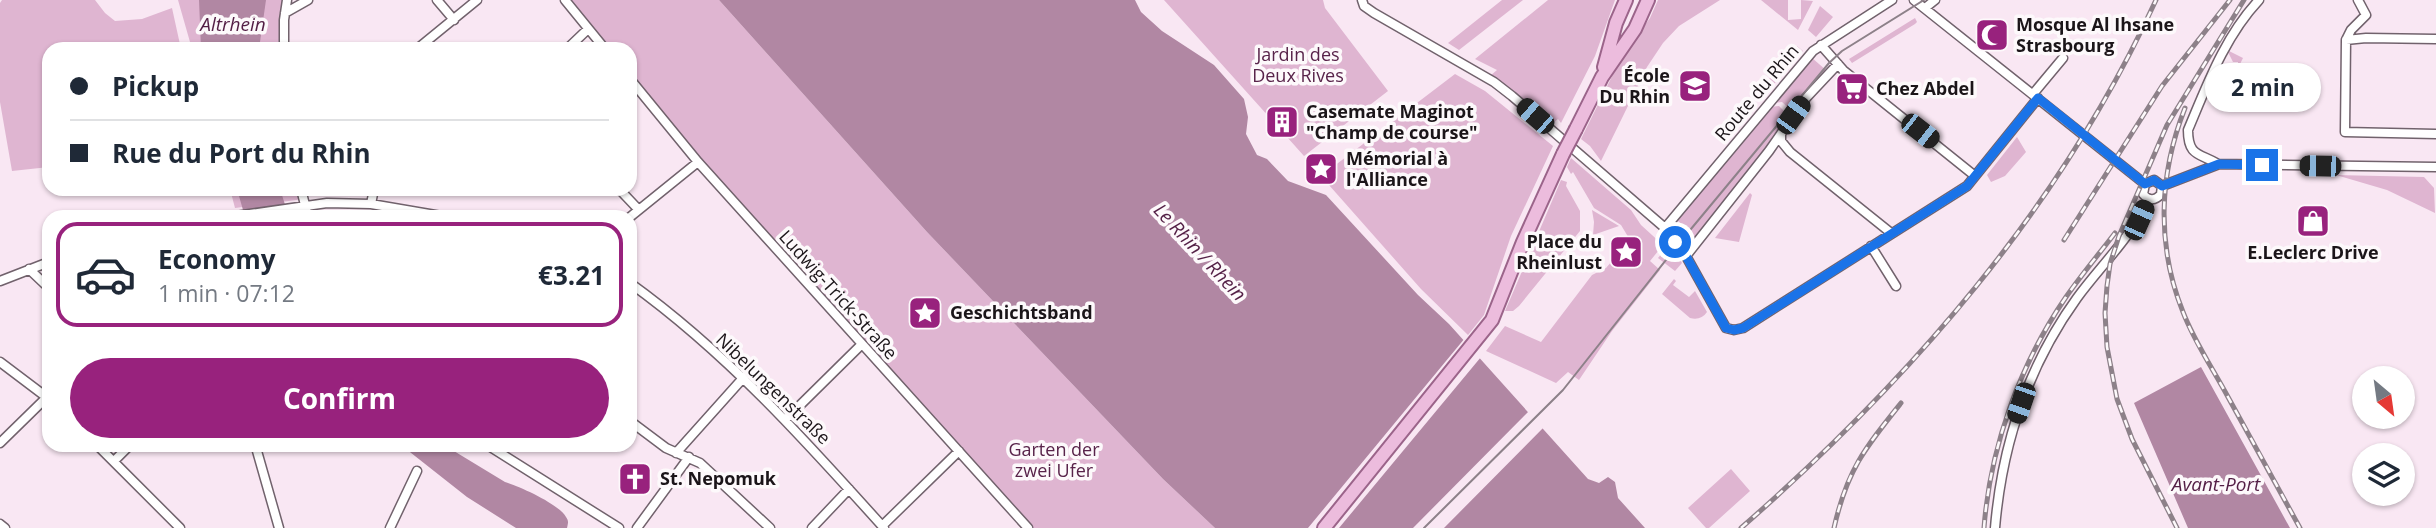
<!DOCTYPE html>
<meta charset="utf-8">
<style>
:root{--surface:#fff;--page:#f6f6f7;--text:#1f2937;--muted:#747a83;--line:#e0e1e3;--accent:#98227d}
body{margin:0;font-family:"Open Sans",sans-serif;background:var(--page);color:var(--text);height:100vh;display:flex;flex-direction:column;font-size:26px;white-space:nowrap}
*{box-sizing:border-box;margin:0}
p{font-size:23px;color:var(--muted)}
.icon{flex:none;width:38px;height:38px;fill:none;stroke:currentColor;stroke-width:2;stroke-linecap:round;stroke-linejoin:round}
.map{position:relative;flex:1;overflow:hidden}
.sheet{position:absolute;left:42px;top:210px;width:595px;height:242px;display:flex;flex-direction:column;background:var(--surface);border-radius:21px;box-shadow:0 2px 5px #0004}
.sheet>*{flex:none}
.guide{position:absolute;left:42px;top:42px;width:595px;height:154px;border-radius:21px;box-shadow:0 2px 5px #0004;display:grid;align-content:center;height:154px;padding:0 28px;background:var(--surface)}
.needle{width:46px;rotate:151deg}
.tools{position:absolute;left:2352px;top:366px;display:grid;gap:14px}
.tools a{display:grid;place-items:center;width:63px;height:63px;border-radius:50%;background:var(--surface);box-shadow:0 2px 5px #0004;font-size:35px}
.end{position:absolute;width:32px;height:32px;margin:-16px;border:9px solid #1a73e8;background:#fff;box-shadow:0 0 0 4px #fff}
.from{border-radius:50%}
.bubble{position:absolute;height:49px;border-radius:24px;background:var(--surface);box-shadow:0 2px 5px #0004;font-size:23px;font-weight:700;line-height:49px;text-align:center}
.car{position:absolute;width:21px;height:42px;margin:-21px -10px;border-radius:9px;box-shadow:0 0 5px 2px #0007;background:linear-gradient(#222 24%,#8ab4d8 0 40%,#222 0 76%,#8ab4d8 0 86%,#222 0)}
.guide b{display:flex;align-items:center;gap:24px;height:66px;font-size:26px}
.guide b+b{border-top:2px solid var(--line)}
.guide i{width:18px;height:18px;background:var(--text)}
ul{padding:12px 0 0;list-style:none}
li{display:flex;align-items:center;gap:21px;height:105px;margin:0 14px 10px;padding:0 14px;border:4px solid transparent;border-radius:21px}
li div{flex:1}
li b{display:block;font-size:26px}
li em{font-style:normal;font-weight:700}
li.active{border-color:var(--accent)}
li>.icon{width:63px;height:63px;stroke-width:1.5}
.action{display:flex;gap:14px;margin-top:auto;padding:14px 28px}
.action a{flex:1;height:80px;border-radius:42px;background:var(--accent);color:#fff;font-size:28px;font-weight:700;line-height:80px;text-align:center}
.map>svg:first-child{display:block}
</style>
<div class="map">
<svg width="2436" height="528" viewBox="0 0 2436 528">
<rect width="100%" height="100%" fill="#f9e7f3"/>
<path fill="#dfb5d1" d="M2 0H95L105 13 115 21 142 19 172 8 181 49H49V167L12 171 0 102V3Z
M178 0H283L278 49H192Z
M564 0H719L927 232 1163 479 1215 528H1025L630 80V49H604Z
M1164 0H1323L1325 8 1388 91 1304 156Z
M1502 0H1523L1459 50 1448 43Z
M1548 0H1615L1595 56 1561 123 1558 119 1552 124 1508 87 1490 76 1497 70 1475 59Z
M1658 0H1720L1679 26 1663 43 1647 67 1601 161 1590 146 1581 139 1622 56 1650 18Z
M1761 0H1788V20L1801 19V0L1813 1 1798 30Z
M1820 6 1833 17 1816 37 1808 30Z
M1915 18 1917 22 1915 24 1852 63 1849 59Z
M1797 46 1803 51 1774 84 1768 80Z
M2227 50 2243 58 2239 66 2256 77 2232 93 2230 90 2233 82H2237L2238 62H2233Z
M1811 57 1827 71 1793 112 1782 102 1772 103Z
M1455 74 1485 91 1553 146 1511 236 1484 315 1468 335 1421 289 1321 176Z
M1779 106 1789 116 1768 148 1696 238 1677 220 1705 181 1769 107Z
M2017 137 2026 152 2005 176 1991 182 1987 175Z
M1571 158 1631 210 1641 225 1663 245 1650 261 1660 270 1612 331 1579 380 1568 372 1556 383 1486 351 1505 326 1541 342 1592 275 1606 268 1630 240 1621 225 1594 208 1573 172 1571 174 1567 167Z
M2336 175 2424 177 2434 188 2435 213 2387 190Z
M1561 180 1567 182 1566 186 1580 211V231L1519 306 1513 311H1505Z
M230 189H301L304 199 235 208Z
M1750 193 1752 195 1739 242 1715 238Z
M1592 210 1619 226 1593 235 1594 222Z
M1670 244 1682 263 1675 271 1658 258Z
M1674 279 1676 281 1673 285 1689 297 1695 291 1707 312C1703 318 1697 320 1690 318L1662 294Z
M1731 469 1750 491 1709 528H1706L1688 508Z"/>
<path fill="#b187a3" d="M199 0H266L259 49H201Z
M719 0H1135L1141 12 1162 31 1214 65 1244 99 1248 117 1246 134 1257 155 1267 159 1288 181 1326 195 1418 295 1449 324 1588 479 1599 483 1608 477 1615 482 1618 498 1645 528H1215L1163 479 927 232Z
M237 189H280L289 217H245Z
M2201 367 2290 528H2188L2134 403Z
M401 445H444L505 482C519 486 559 504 566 517 569 521 568 523 567 528H516L467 497Z"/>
<path fill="#f9e7f3" d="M1465 338 1481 357 1339 528H1308Z
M1530 410 1545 426 1444 528H1413Z"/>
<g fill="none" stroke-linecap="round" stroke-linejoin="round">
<defs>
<path id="street" d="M437 0 454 20
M565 0 605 49
M1362 0 1364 6 1374 13 1494 82 1512 96 1665 228 1686 256 1726 328 1734 330 1743 328 1967 186 2038 98
M1914 0 2145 184
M2358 0 2366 15 2351 30 2346 40 2345 132 2436 134
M1925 8 1935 0
M285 13 308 0
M2346 40 2366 38 2436 39
M1821 45 1843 70 1975 176
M284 49V20L287 0
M417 49 477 0
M567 49 588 29
M630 79 698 162 1028 528
M2033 94 2063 58
M1781 134V141L1790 152 1891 233
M2218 164C2200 153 2188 157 2188 130 2207 85 2225 36 2259 0
M2145 184 2143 194C2149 201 2155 201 2161 194L2162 186
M2145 184 2154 180 2162 186
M2162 186 2219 164 2436 167
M301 189 308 217
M619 189 638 209
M371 204 374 189
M229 217 327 203 371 204 447 217
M630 217 698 162
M1665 228 1813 51 1892 0
M1871 246 1896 286
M1686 256 1769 151 1806 98 1838 64
M29 269 49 288
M0 281 49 262
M630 283C726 352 805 440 884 528
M0 362 49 399
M785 420 861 345
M630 421 666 448 700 463 770 528
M0 443 47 397
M96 444 180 528
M255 444 279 528
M486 444 619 528
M676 453 744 377
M114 461 131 444
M0 524 5 528
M882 526 959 451
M390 528 417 471
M637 528 689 457
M812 528 849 489
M1995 528C2002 445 2028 366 2077 298 2101 265 2132 237 2148 199"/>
<path id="primary" d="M1604 67 1616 23 1626 0
M1576 129 1602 77 1635 29 1648 0
M1324 528 1492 320 1523 242 1563 154"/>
</defs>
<use href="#street" stroke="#71626c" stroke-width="11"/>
<use href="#primary" stroke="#9b648a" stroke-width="16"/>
<use href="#street" stroke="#fff" stroke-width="8"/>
<use href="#primary" stroke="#ecbcdd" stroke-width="12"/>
<path stroke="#8d8189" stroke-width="2" d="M1424 528 1563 390 1681 241 1829 63 1842 51 1924 0"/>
<defs>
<path id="rail" d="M2185 108C2159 174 2156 245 2183 312 2194 341 2213 369 2228 397 2252 440 2276 484 2300 528
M2064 240 2162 86 2230 0
M1741 528C1911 379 2061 207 2156 0
M1834 528C1847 470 1865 448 1901 403
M1984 528C1990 447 2020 364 2066 297 2082 274 2099 254 2115 233
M2177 528 2132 439 2117 399 2107 347 2105 313 2107 286 2110 264 2119 236 2167 125 2244 0"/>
</defs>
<use href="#rail" stroke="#8d8189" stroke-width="5"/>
<use href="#rail" stroke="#fdf9fb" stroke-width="2.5" stroke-dasharray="8" stroke-linecap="butt"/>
<defs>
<path id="primary-bridge" d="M1563 154 1576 129"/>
</defs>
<use href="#primary-bridge" stroke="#9b648a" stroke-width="16" stroke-linecap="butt"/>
<use href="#primary-bridge" stroke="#ecbcdd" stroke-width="12"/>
</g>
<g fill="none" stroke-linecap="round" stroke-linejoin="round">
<path stroke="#1a73e8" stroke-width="9" d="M1675 242 1686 256 1726 328 1734 330 1743 328 1967 186 2038 98 2145 184 2154 180 2162 186 2219 164 2262 165"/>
</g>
<defs>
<symbol id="mosque-square" viewBox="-11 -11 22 22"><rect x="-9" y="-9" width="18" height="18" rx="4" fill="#98227d" stroke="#fdf9fb"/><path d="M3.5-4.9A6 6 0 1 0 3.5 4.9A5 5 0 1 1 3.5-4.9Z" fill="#fff"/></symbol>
<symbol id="school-square" viewBox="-11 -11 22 22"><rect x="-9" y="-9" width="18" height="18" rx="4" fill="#98227d" stroke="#fdf9fb"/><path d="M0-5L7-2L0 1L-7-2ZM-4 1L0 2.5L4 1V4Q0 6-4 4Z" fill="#fff"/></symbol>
<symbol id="supermarket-square" viewBox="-11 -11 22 22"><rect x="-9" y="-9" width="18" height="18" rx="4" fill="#98227d" stroke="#fdf9fb"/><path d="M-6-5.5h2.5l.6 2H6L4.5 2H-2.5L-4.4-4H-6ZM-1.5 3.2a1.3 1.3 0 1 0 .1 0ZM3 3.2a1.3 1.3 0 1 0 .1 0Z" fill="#fff"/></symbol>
<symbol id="building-square" viewBox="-11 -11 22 22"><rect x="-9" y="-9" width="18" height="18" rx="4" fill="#98227d" stroke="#fdf9fb"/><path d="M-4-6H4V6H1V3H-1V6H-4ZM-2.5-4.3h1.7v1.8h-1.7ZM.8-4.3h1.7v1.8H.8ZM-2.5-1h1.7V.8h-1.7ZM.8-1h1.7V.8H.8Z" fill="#fff"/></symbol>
<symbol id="sight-square" viewBox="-11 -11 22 22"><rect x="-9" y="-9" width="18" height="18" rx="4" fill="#98227d" stroke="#fdf9fb"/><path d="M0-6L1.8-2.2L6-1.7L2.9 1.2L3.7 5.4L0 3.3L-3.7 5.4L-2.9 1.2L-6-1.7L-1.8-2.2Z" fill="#fff"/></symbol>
<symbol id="shop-square" viewBox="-11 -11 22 22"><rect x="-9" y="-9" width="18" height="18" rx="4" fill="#98227d" stroke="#fdf9fb"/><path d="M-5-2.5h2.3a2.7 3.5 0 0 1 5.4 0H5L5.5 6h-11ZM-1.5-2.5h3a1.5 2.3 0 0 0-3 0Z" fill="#fff"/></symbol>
<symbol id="church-square" viewBox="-11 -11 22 22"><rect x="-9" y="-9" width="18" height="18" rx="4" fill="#98227d" stroke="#fdf9fb"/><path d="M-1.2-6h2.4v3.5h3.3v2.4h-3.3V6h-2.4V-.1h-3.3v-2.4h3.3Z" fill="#fff"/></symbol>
</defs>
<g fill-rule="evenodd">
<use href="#mosque-square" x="1973" y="16" width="38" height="38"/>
<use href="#school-square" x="1676" y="67" width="38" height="38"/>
<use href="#supermarket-square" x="1833" y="70" width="38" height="38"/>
<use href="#building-square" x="1263" y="103" width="38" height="38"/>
<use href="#sight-square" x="1302" y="150" width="38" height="38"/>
<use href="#shop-square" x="2294" y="202" width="38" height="38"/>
<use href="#sight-square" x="1607" y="233" width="38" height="38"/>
<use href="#sight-square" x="906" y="294" width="38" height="38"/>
<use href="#church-square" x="616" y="460" width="38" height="38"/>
</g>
<g text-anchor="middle" stroke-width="7" stroke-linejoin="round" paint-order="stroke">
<g font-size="18" font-weight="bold" fill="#1b1519" stroke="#fdf9fb" text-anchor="start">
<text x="2016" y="31">Mosque Al Ihsane<tspan x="2016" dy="21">Strasbourg</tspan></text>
<text x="1670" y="82" text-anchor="end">École<tspan x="1670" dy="21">Du Rhin</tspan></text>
<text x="1876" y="95">Chez Abdel</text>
<text x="1306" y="118">Casemate Maginot<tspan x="1306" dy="21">"Champ de course"</tspan></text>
<text x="1346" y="165">Mémorial à<tspan x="1346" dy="21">l'Alliance</tspan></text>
<text x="1602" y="248" text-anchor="end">Place du<tspan x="1602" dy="21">Rheinlust</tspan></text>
<text x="2313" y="259" text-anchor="middle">E.Leclerc Drive</text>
<text x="950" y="319">Geschichtsband</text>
<text x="660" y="485">St. Nepomuk</text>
</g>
<g font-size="18" fill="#58234a" stroke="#fdf9fb">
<text x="1298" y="61">Jardin des<tspan x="1298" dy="21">Deux Rives</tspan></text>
<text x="1054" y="456">Garten der<tspan x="1054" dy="21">zwei Ufer</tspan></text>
</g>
<g font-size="18" fill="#1b1519" stroke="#fdf9fb">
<text transform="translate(1757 93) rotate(-50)" y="6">Route du Rhin</text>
<text transform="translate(838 295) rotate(48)" y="6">Ludwig-Trick-Straße</text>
<text transform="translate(773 389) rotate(44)" y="6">Nibelungenstraße</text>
</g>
<g font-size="19" font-style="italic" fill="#531e45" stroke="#fdf9fb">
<text x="233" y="31">Altrhein</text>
<text transform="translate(1200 252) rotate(47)" y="7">Le Rhin / Rhein</text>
<text x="2216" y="491">Avant-Port</text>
</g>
</g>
</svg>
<div class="tools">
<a><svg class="needle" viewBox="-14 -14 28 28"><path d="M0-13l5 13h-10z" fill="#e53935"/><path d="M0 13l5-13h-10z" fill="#747a83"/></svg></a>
<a><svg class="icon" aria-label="layers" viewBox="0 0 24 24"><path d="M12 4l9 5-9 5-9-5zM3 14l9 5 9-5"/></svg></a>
</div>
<i class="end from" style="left:1675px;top:242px"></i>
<i class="end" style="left:2262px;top:165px"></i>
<div class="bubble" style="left:2205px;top:63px;width:116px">2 min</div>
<i class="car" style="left:1793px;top:115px;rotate:36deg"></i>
<i class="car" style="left:1535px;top:116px;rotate:311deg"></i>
<i class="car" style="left:1920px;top:131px;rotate:128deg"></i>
<i class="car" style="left:2320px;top:166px;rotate:271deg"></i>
<i class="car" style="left:2139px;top:220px;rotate:24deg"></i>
<i class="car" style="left:2021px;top:403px;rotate:199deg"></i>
<div class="guide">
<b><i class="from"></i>Pickup</b>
<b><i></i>Rue du Port du Rhin</b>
</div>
<section class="sheet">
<ul>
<li class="active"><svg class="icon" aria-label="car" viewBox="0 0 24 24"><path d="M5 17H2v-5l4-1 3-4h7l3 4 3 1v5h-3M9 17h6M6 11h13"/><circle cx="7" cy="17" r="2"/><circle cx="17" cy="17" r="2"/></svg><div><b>Economy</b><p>1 min · 07:12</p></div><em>€3.21</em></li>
</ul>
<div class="action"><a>Confirm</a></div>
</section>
</div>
